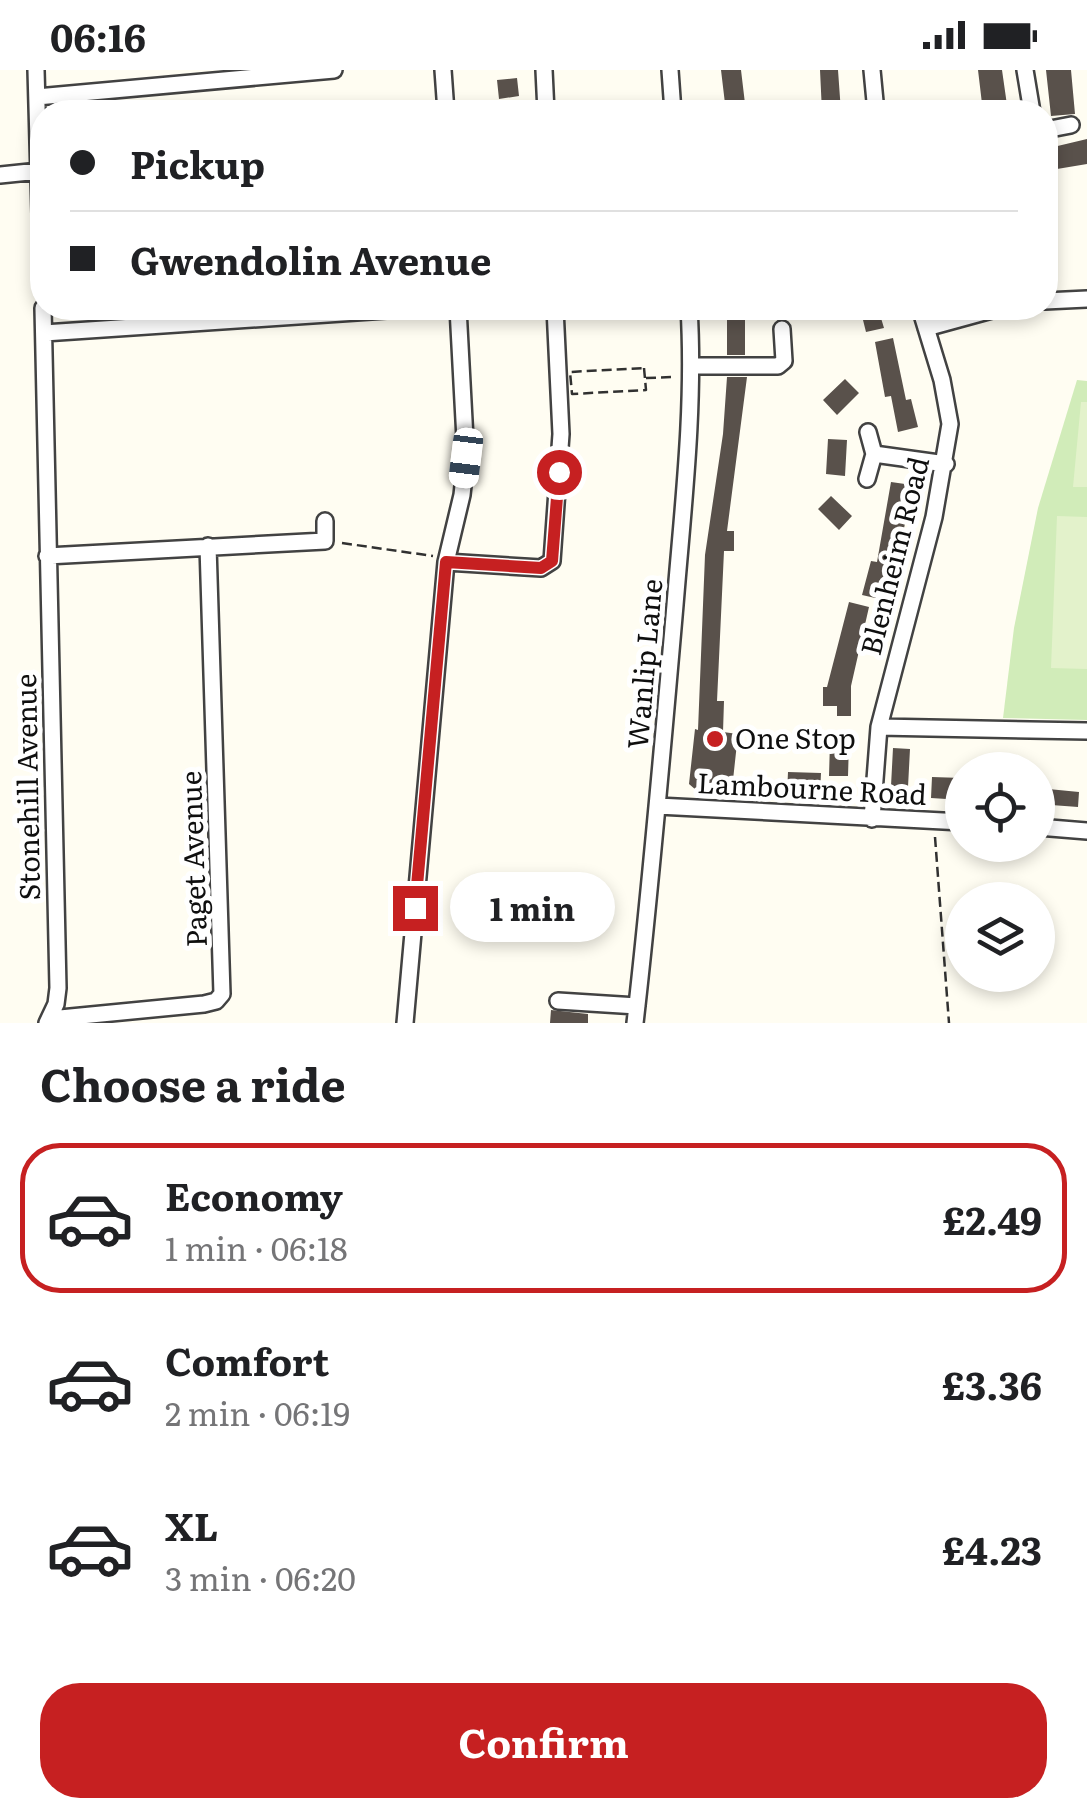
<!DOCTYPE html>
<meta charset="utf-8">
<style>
:root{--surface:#fff;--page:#f6f6f6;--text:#202124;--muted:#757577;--line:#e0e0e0;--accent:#c62021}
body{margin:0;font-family:Literata,serif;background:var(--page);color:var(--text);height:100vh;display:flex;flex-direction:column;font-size:38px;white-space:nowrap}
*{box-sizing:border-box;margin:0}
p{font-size:32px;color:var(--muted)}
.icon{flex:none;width:55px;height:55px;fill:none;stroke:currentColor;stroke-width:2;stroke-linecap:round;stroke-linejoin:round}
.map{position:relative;height:953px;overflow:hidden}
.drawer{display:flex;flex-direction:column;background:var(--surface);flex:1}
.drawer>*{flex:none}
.guide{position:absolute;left:30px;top:30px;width:1028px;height:220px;border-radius:40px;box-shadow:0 5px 15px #0003;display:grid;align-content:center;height:220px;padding:0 40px;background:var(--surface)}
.buttons{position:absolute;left:945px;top:682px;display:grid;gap:20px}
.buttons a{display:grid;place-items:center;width:110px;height:110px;border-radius:50%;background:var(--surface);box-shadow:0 5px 15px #0003;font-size:50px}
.end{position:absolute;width:45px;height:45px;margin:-22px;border:12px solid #c62021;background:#fff;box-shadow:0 0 0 5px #fff}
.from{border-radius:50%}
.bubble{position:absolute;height:70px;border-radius:35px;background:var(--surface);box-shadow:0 5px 15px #0003;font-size:32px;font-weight:700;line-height:70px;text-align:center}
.car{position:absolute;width:30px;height:60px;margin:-30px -15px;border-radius:12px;box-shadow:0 0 8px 2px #0007;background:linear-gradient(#fff 24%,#345 0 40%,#fff 0 76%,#345 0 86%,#fff 0)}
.guide b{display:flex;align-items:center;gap:35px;height:95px;font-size:38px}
.guide b+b{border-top:2px solid var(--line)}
.guide i{width:25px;height:25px;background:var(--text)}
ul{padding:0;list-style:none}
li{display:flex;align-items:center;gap:30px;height:150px;margin:0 20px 15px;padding:0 20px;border:5px solid transparent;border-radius:40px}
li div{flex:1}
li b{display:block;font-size:38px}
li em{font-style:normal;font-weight:700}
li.on{border-color:var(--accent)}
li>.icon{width:90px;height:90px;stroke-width:1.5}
h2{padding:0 40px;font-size:45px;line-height:120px}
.button{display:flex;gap:20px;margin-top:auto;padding:20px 40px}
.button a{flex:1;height:115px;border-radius:40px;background:var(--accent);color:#fff;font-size:40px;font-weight:700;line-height:115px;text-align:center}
.status{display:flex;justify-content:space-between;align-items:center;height:70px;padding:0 50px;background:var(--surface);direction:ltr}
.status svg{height:28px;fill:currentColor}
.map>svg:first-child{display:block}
</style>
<div class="status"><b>06:16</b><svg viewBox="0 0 49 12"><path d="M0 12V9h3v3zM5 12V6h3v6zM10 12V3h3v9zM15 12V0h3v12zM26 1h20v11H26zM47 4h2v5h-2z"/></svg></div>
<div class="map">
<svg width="1087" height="953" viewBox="0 0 1087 953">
<rect width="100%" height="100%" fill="#fffdf2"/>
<path fill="#d1ecb9" d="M1077 310 1087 311V650L1003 648 1014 558 1038 438Z"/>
<path fill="#e3f2cb" d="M1081 332H1087V417H1073Z
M1057 446 1087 447V599L1051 598Z"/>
<path fill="#59514b" d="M721 0H741L746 42H726Z
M820 0H838L841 42H822Z
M978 0H1002L1008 42H983Z
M1046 0H1071L1075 44 1051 46Z
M517 8 519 26 499 29 497 10Z
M1087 69V94L1045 101V79Z
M860 238H878L884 258 866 262Z
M727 243H745V285H727Z
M893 268 906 330 911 329 918 357 898 362 891 326 885 327 875 272Z
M727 307H747L727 461H734V481H724L717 631H724L723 662 738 664 733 710 750 711 749 725 696 720 689 714 695 659 698 660 705 485 723 364Z
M845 309 859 323 837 345 823 330Z
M828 369 847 370 845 406 826 404Z
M891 412 912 415 899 486H895L884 530 862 525 871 491 877 492Z
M831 426 852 446 839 460 818 439Z
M849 532 869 537 851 616V646H837V636H823V617H827Z
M830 672 849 673 848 706H829Z
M893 678 910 679 908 717 891 716Z
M788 702 821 703 820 725 787 724Z
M932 707 962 708V730L931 728Z
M1038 718 1079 722 1078 737 1038 734Z
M551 940 588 944V953H550Z"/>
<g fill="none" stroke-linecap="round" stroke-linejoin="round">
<defs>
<path id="minor" d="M36 0 42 215
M443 0 446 42
M544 0 546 42
M670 0 673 42
M872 0 876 42
M1025 0 1032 42
M37 27 334 0
M1045 60 1071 55
M0 105 39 101
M1045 231 1087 229
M43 238 58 918 56 934 47 953
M926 258 999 238
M44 263 416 238
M692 296H778L784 291 782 259
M868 362 874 384 946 394
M867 409 874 384
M47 486 325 471V451
M446 492 541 498 552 491 561 364 555 238
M879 657 1087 661
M658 736 962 752
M872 749 879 657 934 447 950 354 942 310 920 238
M1038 757 1087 761
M558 931 637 936
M50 949 204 934 216 931 222 924 208 476
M405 953 446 492 462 425 466 388 458 238
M635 953C651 814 663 674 675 535 683 436 695 337 689 238"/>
</defs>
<use href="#minor" stroke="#424242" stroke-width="20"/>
<path stroke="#313131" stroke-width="2.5" stroke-dasharray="10 5" stroke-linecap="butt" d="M644 298 646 320 572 324 570 302Z
M646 308 673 307
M342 473 433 486
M935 767 949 953"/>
<use href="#minor" stroke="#fff" stroke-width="15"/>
</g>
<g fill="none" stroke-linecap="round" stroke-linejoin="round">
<path stroke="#c62021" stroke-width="12" d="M415 838 446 492 541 498 552 491 559 402"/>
</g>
<circle fill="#c62021" stroke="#fff" stroke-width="4" cx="715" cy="669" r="10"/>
<g text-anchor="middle" stroke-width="10" stroke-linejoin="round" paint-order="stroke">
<g font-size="28" fill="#0f0f0f" stroke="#fff">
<text transform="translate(895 486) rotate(-76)" y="10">Blenheim Road</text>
<text transform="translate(645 594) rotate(-85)" y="10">Wanlip Lane</text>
<text transform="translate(28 717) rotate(-91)" y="10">Stonehill Avenue</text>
<text transform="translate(812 719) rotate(3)" y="10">Lambourne Road</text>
<text transform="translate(194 789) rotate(-92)" y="10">Paget Avenue</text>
</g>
<g font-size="28" fill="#0f0f0f" stroke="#fff" text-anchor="start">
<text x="735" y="679">One Stop</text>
</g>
</g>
</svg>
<div class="buttons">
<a><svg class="icon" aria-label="locate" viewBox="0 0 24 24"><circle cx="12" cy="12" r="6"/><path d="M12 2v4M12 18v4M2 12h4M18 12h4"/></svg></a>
<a><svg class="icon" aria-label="layers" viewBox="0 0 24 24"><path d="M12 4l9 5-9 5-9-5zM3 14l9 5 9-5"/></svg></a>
</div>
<i class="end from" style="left:559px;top:402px"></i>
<i class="end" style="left:415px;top:838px"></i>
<div class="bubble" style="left:450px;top:802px;width:165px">1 min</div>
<i class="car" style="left:466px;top:388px;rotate:187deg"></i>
<div class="guide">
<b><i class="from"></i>Pickup</b>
<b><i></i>Gwendolin Avenue</b>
</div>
</div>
<section class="drawer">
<h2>Choose a ride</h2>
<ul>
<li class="on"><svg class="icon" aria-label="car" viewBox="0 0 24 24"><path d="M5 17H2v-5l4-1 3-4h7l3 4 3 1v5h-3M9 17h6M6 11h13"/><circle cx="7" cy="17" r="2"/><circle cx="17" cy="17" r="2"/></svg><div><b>Economy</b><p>1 min · 06:18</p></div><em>£2.49</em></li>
<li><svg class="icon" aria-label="car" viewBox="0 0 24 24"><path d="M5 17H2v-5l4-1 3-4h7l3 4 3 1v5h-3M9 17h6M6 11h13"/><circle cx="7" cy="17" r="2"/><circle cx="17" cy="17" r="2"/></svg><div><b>Comfort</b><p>2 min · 06:19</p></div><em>£3.36</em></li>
<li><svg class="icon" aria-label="car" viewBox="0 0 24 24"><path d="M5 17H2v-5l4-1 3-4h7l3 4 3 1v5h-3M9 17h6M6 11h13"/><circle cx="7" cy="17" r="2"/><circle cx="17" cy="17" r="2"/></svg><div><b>XL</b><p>3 min · 06:20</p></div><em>£4.23</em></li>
</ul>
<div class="button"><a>Confirm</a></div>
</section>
